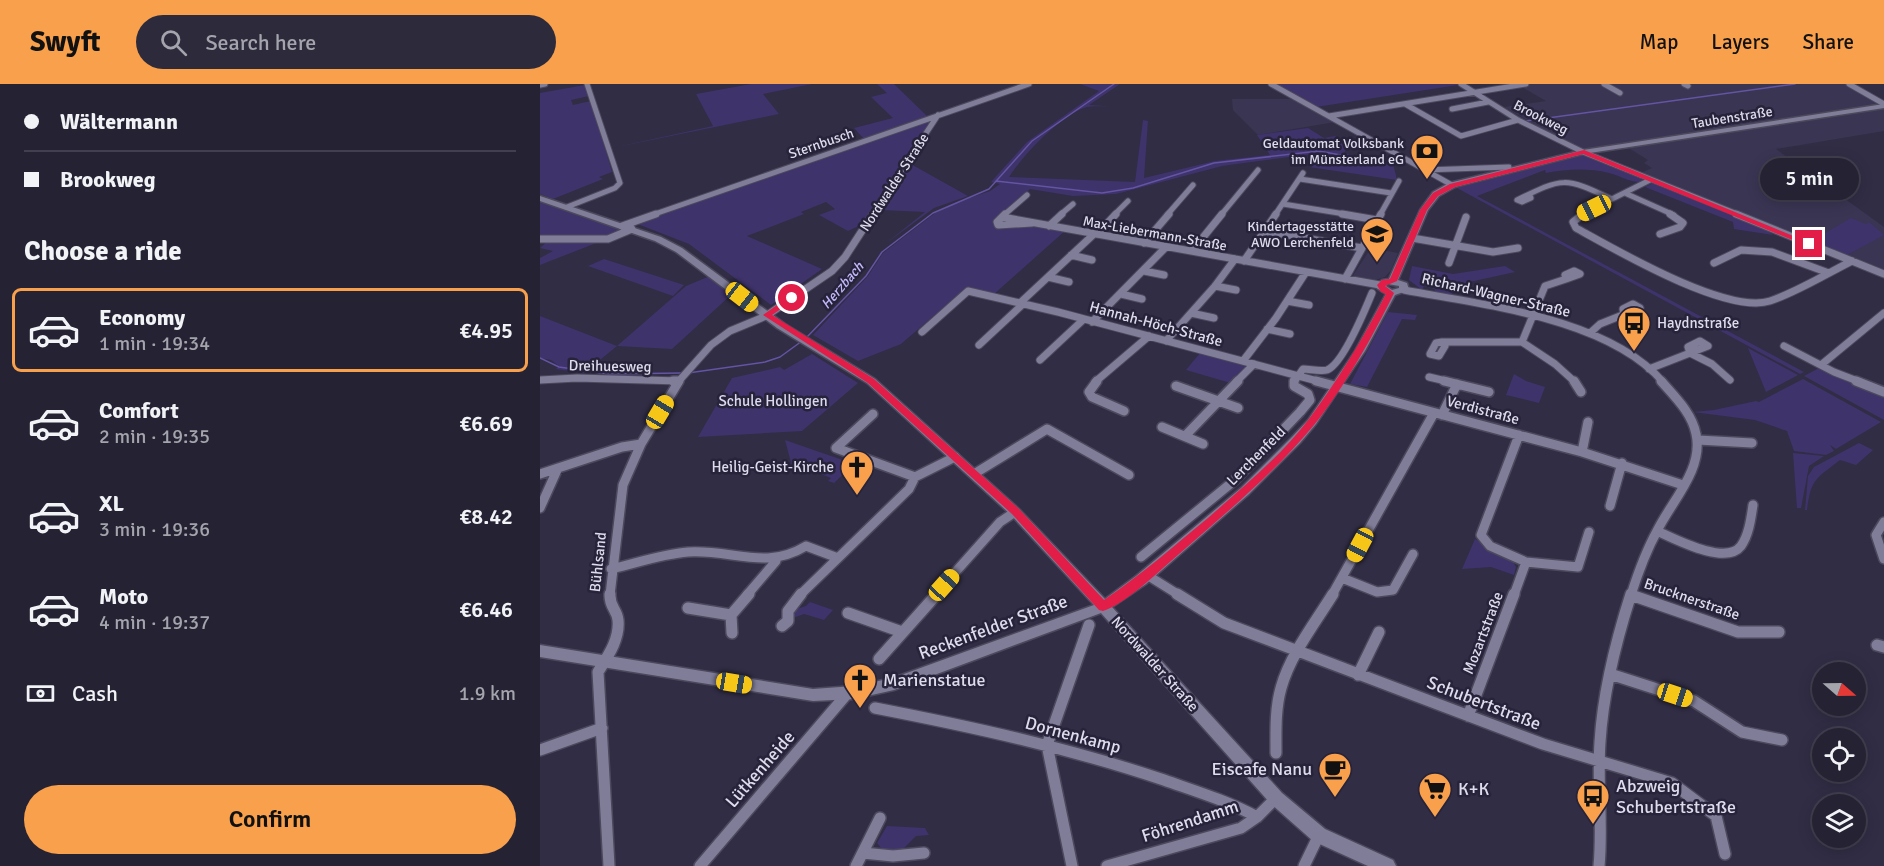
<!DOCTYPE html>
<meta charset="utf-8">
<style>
:root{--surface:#252234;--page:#2d2a3c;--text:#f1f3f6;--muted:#a3a4ac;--line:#423f4f;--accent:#f8a04b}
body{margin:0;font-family:Signika,sans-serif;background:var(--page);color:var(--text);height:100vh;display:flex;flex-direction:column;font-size:22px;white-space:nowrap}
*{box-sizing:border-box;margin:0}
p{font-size:20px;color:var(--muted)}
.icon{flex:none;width:33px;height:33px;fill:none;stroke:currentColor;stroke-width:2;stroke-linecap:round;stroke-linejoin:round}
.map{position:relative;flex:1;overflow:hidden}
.drawer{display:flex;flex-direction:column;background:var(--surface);width:540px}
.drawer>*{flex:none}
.banner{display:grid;align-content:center;height:132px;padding:0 24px;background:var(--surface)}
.needle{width:39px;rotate:110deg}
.fabs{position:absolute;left:1272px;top:578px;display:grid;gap:12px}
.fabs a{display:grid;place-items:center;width:54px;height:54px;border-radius:50%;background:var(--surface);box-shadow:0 3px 15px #0003,0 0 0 2px var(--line);font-size:30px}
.end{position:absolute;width:27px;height:27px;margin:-14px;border:8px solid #e11d48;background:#fff;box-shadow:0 0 0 3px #fff}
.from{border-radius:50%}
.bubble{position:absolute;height:42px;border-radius:21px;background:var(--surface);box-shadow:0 3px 15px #0003,0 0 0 2px var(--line);font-size:20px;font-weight:600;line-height:42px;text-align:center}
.car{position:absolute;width:18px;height:36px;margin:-18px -9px;border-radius:8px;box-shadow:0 0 4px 2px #0007;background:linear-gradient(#f5c518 24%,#345 0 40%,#f5c518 0 76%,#345 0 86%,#f5c518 0)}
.banner b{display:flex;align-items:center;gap:21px;height:57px;font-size:22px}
.banner b+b{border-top:2px solid var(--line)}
.banner i{width:15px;height:15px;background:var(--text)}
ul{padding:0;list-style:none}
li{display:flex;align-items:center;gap:18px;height:84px;margin:0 12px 9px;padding:0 12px;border:3px solid transparent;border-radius:9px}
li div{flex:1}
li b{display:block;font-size:22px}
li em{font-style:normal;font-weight:600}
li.selected{border-color:var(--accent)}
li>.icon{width:54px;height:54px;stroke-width:1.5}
h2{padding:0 24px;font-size:27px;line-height:72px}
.pay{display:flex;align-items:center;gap:15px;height:66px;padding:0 24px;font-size:22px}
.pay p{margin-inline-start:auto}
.button{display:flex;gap:12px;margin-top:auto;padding:12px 24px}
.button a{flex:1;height:69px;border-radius:36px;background:var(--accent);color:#111;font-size:24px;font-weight:600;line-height:69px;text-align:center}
header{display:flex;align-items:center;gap:36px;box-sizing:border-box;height:84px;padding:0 30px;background:var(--accent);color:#111}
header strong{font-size:28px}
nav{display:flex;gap:33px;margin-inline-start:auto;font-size:21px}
.search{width:420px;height:54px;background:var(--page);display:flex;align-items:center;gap:15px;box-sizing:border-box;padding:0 21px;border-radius:33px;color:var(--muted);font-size:22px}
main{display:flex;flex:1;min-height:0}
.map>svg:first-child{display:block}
</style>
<header>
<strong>Swyft</strong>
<div class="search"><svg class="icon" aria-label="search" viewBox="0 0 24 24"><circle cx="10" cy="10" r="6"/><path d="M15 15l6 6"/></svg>Search here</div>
<nav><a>Map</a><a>Layers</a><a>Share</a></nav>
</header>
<main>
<section class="drawer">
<div class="banner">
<b><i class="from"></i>Wältermann</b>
<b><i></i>Brookweg</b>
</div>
<h2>Choose a ride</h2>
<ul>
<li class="selected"><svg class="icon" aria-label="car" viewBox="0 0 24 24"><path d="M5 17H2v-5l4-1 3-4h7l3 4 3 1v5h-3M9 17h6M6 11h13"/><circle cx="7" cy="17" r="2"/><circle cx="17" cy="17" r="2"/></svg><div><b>Economy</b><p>1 min · 19:34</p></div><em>€4.95</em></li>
<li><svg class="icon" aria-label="car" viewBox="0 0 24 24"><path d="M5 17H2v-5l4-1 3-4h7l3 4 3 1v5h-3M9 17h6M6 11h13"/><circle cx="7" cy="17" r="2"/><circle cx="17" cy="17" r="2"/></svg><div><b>Comfort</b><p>2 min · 19:35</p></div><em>€6.69</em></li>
<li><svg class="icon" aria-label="car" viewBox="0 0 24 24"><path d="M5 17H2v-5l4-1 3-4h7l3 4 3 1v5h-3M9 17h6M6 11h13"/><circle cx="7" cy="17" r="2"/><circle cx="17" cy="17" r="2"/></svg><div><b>XL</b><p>3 min · 19:36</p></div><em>€8.42</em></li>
<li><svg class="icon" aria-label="car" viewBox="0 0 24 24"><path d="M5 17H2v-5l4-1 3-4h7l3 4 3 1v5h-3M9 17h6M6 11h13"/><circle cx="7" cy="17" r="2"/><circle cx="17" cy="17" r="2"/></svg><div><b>Moto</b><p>4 min · 19:37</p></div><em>€6.46</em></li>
</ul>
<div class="pay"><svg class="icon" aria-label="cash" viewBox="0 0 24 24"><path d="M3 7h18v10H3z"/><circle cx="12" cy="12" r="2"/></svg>Cash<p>1.9 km</p></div>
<div class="button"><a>Confirm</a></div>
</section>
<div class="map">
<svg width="1344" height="782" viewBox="0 0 1344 782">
<rect width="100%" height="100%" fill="#312d45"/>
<path fill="#3a3553" d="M986 0H1313L1344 20V47L1236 65 1344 143V187L1307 171 1310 169 1277 155 1272 157 1101 89 1112 84 1104 79 1108 76 1084 61 1039 65 964 23 1006 17 980 2Z
M692 15H756L795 38 718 51 693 26Z
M831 164 858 169 851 186 845 193 835 196 812 193Z"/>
<path fill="#3f336b" d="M211 0H272L223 10 239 30 72 64 173 42 156 10Z
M337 0H354L388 33 324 55 314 44 353 34 331 13 347 9Z
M540 0H580L549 21 577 23C568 23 553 21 544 24 518 34 484 70 469 93L595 98 603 36 608 37 604 94 675 77 730 71 717 51 768 44 784 54 795 52 809 62 804 69 828 74 817 76 772 70 682 82 576 110 533 112 490 105 454 138 455 142 492 140 526 146 454 210 426 204 361 260 318 277 273 251 328 192 343 169 395 129 412 120 450 107 460 100 451 98 487 58 559 7Z
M736 0H917L918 1 776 23Z
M45 1 49 12 31 16 33 21 51 17 72 88 59 93 63 95 13 115 0 110V9Z
M394 34 325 139 308 147 279 131 295 125 286 118 261 128 264 130 207 152 282 185 231 221 149 160 95 139Z
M1041 71 1053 72 1110 96C1094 102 1085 93 1069 89 1048 84 1027 85 1006 89L1005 86 937 112 1264 288 1260 290 917 104Z
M781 72 822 78 852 75 857 96 769 83 777 80Z
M369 79 428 112 394 124 345 160 385 128 341 126Z
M1115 98 1215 138 1233 151 1194 145 1193 138 1105 103Z
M0 116 88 146 68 154H0Z
M1311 134 1326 140 1329 138 1344 151 1307 171 1272 157Z
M9 156H64L0 181V174L13 167 0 164Z
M64 175 144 201 133 212 48 182Z
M872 182 913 190 965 182 975 188 916 201 911 212 894 209 895 205 884 202 882 206 869 196Z
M170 192 192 210 132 265 77 262 44 289 16 285 19 282 11 276 0 274V232L77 262 146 202Z
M848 228 877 231 875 236 862 235 827 303 810 300Z
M1208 264 1258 291 1226 308Z
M660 269 709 282 694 300 646 286Z
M272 270 318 299 262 347 158 353 192 294 240 283 244 286Z
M1279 284 1344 310V336L1264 292Z
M974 290 986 297 1005 303 999 319 966 311Z
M1263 295 1341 338 1296 365 1290 361 1294 367 1286 371 1254 367 1247 347 1215 336 1153 328 1174 326 1216 317 1219 318Z
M245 356 314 380 294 399 288 397 291 394 273 387 268 391 253 386Z
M1319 359 1333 366 1316 381 1300 376C1276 395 1271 394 1267 426H1265L1268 392 1274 383Z
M1253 369 1284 372 1269 382 1261 424H1257Z
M935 455 972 476 976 483 974 491 951 483 922 485Z
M270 518 293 526 284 536 264 530 250 535 251 527 266 522Z
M347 742 385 744 389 751 376 752 363 765H342L337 759Z"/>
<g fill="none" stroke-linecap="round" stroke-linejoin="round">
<path stroke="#6454a3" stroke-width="1.5" d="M986 37 1255 0
M456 97 562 109 593 104 674 79 779 67 822 75
M266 254 326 192 342 168 393 129 449 105 492 57 574 0
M0 274 19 283 68 290 142 289
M148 289 225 278 240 273 262 257"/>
<defs>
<path id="street-far3" d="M731 0 912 101
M921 0 978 36 1043 68 1200 131
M1064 0 1080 9
M1144 0 1148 2
M1309 0 1344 20
M0 1 5 0
M865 20 921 52 978 36
M912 25 948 18
M789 32 986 0
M885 86 969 83
M760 95 851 109
M990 110 991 114 982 118 977 116C1024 93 1024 93 1072 115
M1087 110 1134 131
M743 120 811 131
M27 123 75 104 80 99 47 0
M112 131 489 0
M332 131 398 31
M464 131 487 111
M520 131 533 120
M574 131 588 117
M627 131 653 101
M681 131 718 86
M735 131 763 89
M840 131 859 97
M1040 131 1110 96"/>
<path id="street-far2" d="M802 130 837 136
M1043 130 1033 138 1036 144C1076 166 1187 231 1230 217 1257 208 1286 190 1312 177
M1196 130 1344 190
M462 133 465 130
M492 139 458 141 457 138 462 133 840 201
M82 142 116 130
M509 142 522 130
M724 147 822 164
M557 150 576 130
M1120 150 1140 143 1143 139 1130 130
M872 154 953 168 978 164
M0 155H68L92 145
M604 159 629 130
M652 167 682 130
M531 171 552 176
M704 177 736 130
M909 179 926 133
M1174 179 1201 166 1232 168 1286 188
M604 187 624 191
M1034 187 1040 190 1026 195 1025 191Z
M508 193 529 198
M805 195 841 130
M1026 195 1005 202 982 258 1015 280 1035 298
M675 202 696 206
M864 206C943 221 1068 234 1123 298
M581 210 602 215
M747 217 769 221
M480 219 554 150
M651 229 674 234
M552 238 626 163
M727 245 750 250
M382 248 428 207 518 228 781 298
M1050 249 1060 240 1100 224 1093 220 1083 225 1084 230
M626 257 675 202 695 175
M902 258H982
M902 258 905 262 899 272 890 270 896 259Z
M439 261 483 220
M1168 262 1160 257 1148 263 1150 269 1172 280 1190 296
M1244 262 1294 288 1320 298
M500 276 544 235
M703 277 736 234 766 188
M1281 281 1344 229
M1109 285 1168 262
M889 293 910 298
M0 296 37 294 139 297
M138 298 171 261 190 247 226 232 292 187 305 173 333 130
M555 298 609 252
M696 298 714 280
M754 298 763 285C770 285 780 288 787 286 803 280 825 226 832 209"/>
<path id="street-far1" d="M133 297H139
M557 297 549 308 552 313 584 327
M776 297 1042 368 1143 401
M904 297 949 308
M1034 297 1041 308
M1316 297 1344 308
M636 302 698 324
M902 331 917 300
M622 343 663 360
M645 352 698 297
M1158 356 1212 359
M296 364 375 393
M296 364 333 330
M1042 368 1048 338
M0 390 82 363 101 360
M434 390 507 345 589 391
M1070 422 1082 379
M0 424 18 384
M1344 438 1336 451 1344 475
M1117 447C1135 455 1186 482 1201 462 1209 451 1211 434 1213 421
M601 473 695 396 760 328 770 316 768 310 754 302V297
M986 478 1038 483 1049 448
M71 485C97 479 122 470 148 468 192 465 225 487 266 462L298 474
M607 491 639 511
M802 494 837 508 853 506 873 470
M70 511 83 401 101 360 139 297
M207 511 236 477
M260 511 369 405 375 393 415 373
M395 511 460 438 475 428
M792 511 894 329
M974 511 986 478 950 462 941 451 979 351
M1091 511C1098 489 1106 467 1117 447 1131 418 1164 385 1156 350 1152 329 1135 313 1121 297"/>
<path id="street" d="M637 510 684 539 1003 660 1132 699 1176 732 1185 770
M1091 511 1198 548H1239
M148 524 191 531 209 510
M308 529 362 548
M191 531 192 549
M242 542 248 537V527L261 510
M1337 561 1344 563
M339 575 397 510
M1070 590 1154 617 1202 648 1242 656
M818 591 839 548
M335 624C433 643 529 664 624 696 655 707 688 717 717 733
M928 632 974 510
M0 666 62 644
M736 669C736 648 735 625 741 604 750 571 775 539 793 510
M323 769 353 772 384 769
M69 782 58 588C68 572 80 555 78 536 77 525 69 523 70 510
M160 782 306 611
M316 782 340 734
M532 782 507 661 549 541
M567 782 701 744 717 733 736 714
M764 782 779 751
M1059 782C1063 741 1057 699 1060 658 1063 608 1076 557 1091 510"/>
<path id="secondary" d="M1344 20V24L1043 70 915 103 899 112 888 126 858 196 867 199 869 206 855 211 825 267 776 340 760 359 709 410 606 500 572 523 742 709 785 745 853 776 856 782H828L773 757 730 719 561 529 354 606 314 615 273 617 0 573V561L273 605 314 602 353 594 554 521 471 431 327 299 237 244 136 168 115 157 0 117V112L121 153 142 164 245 240 335 295 479 425 565 515 596 492 701 404 752 353 768 336 815 267 846 210 835 203 842 196 849 195 880 126 893 108 909 99 1043 66ZM848 200 859 202V204L852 206 846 202Z"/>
</defs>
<use href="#street-far3" stroke="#4c495d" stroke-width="7"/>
<use href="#street-far2" stroke="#4c495d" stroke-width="9"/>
<use href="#street-far1" stroke="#4c495d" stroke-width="12"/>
<use href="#street" stroke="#4c495d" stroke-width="14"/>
<use href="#secondary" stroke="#4c495d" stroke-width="3"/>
<use href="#street-far3" stroke="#807d99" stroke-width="5"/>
<use href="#street-far2" stroke="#807d99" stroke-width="7"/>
<use href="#street-far1" stroke="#807d99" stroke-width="9"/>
<use href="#street" stroke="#807d99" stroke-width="11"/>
<use href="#secondary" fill="#807d99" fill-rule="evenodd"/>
</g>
<path fill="#e11d48" d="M1044 66 1273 160 1267 162 1043 70 915 103 898 112 887 126 857 197 845 202 854 209C833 252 804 304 774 341 734 389 686 429 639 470 620 486 587 519 563 527L559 526 472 430 328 299 223 231 250 212H255V215L232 231 334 295 479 425 564 516C601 491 634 462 668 434 703 403 741 372 769 335 798 296 824 253 846 210L841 208 837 201 842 196 850 195 880 126 893 109 910 100Z"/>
<defs>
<symbol id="bank-pin" viewBox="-11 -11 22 30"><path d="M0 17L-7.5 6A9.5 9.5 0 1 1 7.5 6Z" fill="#f8a04b" stroke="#27233a"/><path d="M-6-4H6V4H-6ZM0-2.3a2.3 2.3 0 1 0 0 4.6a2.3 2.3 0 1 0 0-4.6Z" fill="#111"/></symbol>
<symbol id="school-pin" viewBox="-11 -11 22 30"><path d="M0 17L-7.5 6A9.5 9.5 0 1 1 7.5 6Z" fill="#f8a04b" stroke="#27233a"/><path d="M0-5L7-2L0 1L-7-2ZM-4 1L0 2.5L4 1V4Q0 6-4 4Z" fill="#111"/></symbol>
<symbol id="bus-pin" viewBox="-11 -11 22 30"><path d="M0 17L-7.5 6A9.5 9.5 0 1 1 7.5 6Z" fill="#f8a04b" stroke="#27233a"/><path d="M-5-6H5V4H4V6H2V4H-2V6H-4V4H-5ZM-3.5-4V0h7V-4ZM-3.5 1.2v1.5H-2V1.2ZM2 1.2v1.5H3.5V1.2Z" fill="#111"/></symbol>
<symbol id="church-pin" viewBox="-11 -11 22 30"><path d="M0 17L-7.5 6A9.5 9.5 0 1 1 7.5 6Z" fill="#f8a04b" stroke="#27233a"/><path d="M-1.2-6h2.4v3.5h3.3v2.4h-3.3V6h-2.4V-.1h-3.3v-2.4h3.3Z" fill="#111"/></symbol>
<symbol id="cafe-pin" viewBox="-11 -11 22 30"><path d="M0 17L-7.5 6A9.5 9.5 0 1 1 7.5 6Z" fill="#f8a04b" stroke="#27233a"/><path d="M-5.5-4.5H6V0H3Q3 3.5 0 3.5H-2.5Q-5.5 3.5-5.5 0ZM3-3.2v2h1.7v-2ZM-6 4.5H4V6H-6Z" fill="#111"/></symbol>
<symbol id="supermarket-pin" viewBox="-11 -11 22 30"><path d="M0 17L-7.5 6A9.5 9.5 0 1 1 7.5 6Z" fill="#f8a04b" stroke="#27233a"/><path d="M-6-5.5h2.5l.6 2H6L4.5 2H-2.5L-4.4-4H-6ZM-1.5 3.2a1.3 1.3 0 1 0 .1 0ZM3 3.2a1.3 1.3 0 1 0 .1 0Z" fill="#111"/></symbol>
</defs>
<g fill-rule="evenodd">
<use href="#bank-pin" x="868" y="48" width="38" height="52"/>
<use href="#school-pin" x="818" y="131" width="38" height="52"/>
<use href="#bus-pin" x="1075" y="220" width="38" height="52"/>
<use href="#church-pin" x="298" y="364" width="38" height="52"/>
<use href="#church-pin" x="301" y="577" width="38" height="52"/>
<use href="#cafe-pin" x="776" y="666" width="38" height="52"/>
<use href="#supermarket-pin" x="876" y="686" width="38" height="52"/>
<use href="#bus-pin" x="1034" y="693" width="38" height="52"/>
</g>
<g text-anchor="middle" stroke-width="5" stroke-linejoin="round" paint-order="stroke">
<g font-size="14" fill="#dedcec" stroke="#27233a">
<text transform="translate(1001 33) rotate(27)" y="5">Brookweg</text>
<text transform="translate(1192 33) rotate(-9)" y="5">Taubenstraße</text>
<text transform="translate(281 59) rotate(-19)" y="5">Sternbusch</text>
<text transform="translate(354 98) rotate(-57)" y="5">Nordwalder Straße</text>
<text transform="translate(615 149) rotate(10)" y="5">Max-Liebermann-Straße</text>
</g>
<g font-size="14" fill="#dedcec" stroke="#27233a" text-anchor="end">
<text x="864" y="64">Geldautomat Volksbank<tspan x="864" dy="16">im Münsterland eG</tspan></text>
<text x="814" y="147">Kindertagesstätte<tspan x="814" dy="16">AWO Lerchenfeld</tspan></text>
</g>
<g font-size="14" font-style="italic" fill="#c2b9fb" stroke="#27233a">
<text transform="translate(302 201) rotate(-49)" y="5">Herzbach</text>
</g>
<g font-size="15" fill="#dedcec" stroke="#27233a">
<text transform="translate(956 211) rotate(13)" y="5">Richard-Wagner-Straße</text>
<text transform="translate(616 240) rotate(15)" y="5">Hannah-Höch-Straße</text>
<text transform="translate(70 282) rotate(1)" y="5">Dreihuesweg</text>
<text transform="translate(943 326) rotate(15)" y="5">Verdistraße</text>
<text transform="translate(716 372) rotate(-45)" y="5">Lerchenfeld</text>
<text transform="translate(58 478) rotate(-84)" y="5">Bühlsand</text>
<text transform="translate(1152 515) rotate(19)" y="5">Brucknerstraße</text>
<text transform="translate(943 549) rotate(-69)" y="5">Mozartstraße</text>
<text transform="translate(615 580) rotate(48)" y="5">Nordwalder Straße</text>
</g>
<g font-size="15" fill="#dedcec" stroke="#27233a" text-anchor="start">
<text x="1117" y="244">Haydnstraße</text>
<text x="294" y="388" text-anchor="end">Heilig-Geist-Kirche</text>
</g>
<g font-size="15" fill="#dbd9ef" stroke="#27233a">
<text x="233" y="322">Schule Hollingen</text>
</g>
<g font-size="18" fill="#dedcec" stroke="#27233a">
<text transform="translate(453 543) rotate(-20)" y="6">Reckenfelder Straße</text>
<text transform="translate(944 619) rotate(21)" y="6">Schubertstraße</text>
<text transform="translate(533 651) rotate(15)" y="6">Dornenkamp</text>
<text transform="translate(220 685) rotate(-49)" y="6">Lütkenheide</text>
<text transform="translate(650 737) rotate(-18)" y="6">Föhrendamm</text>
</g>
<g font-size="18" fill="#dedcec" stroke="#27233a" text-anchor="start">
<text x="343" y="602">Marienstatue</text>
<text x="772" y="691" text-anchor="end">Eiscafe Nanu</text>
<text x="1076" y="708">Abzweig<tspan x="1076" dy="21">Schubertstraße</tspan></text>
<text x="918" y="711">K+K</text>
</g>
</g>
</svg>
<div class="fabs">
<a><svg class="needle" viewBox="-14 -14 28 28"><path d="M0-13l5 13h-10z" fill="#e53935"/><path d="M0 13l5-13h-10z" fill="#a3a4ac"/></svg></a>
<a><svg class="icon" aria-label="locate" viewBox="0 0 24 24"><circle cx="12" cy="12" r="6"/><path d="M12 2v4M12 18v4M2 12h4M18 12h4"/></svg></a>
<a><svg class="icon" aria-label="layers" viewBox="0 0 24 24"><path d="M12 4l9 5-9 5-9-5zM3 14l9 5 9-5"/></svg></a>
</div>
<i class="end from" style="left:252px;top:214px"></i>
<i class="end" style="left:1269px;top:160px"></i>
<div class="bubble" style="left:1220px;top:74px;width:99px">5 min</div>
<i class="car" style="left:1054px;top:124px;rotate:244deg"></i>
<i class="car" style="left:202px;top:213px;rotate:128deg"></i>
<i class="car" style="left:120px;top:328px;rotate:31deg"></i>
<i class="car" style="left:820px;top:461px;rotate:208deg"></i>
<i class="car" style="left:404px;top:501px;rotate:42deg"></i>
<i class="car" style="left:194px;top:599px;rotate:99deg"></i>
<i class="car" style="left:1135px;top:611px;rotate:108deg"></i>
</div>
</main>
